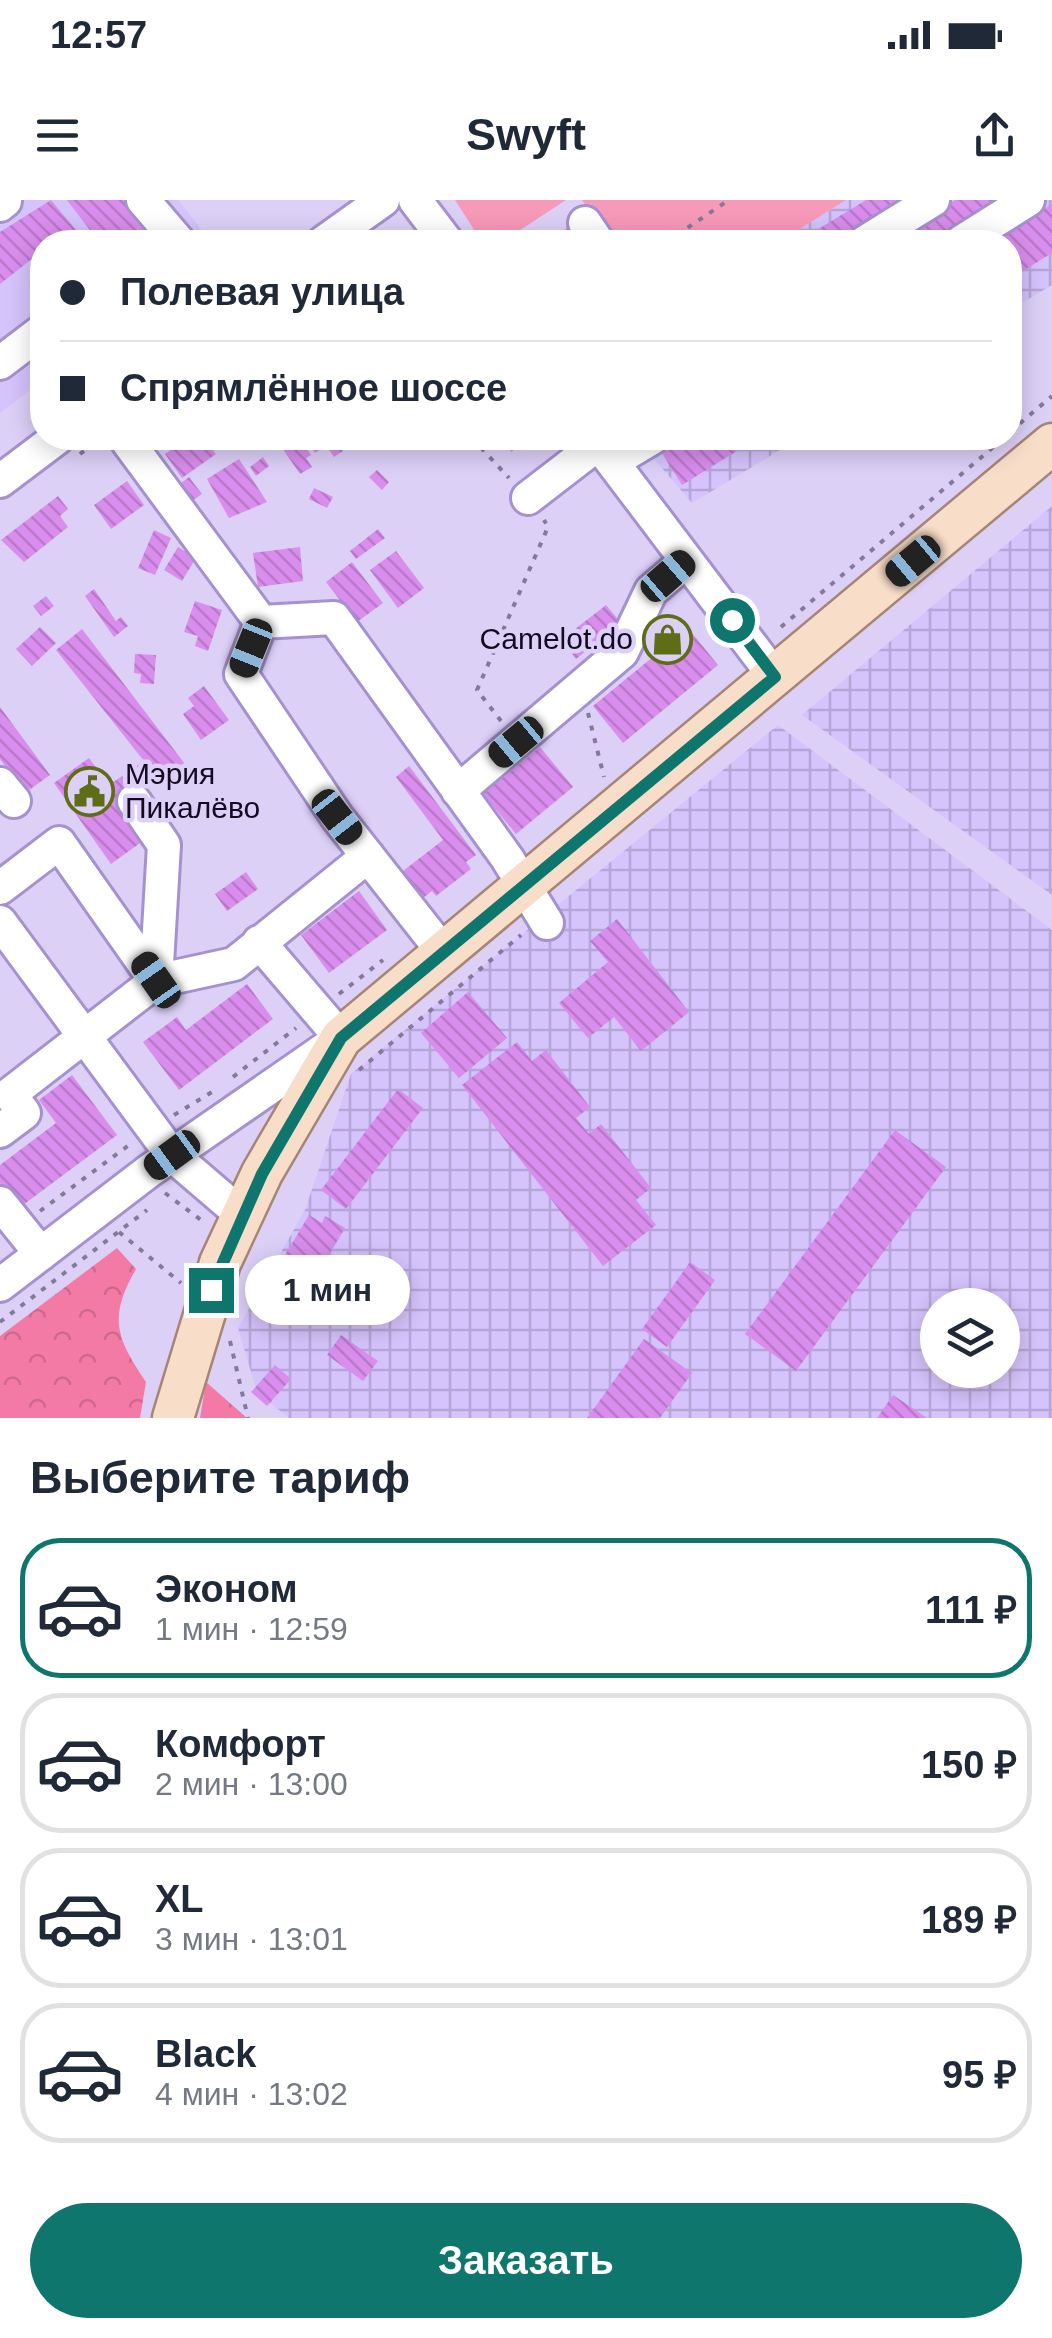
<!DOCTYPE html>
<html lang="ru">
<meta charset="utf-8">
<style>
:root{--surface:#fff;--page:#f6f6f7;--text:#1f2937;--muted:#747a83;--line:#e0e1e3;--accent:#0f766e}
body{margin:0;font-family:Arial,sans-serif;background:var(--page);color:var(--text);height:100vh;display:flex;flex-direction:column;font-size:38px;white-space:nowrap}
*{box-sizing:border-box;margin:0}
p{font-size:32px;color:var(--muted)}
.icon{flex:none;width:55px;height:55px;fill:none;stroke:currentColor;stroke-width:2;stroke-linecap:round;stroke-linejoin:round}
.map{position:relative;height:1218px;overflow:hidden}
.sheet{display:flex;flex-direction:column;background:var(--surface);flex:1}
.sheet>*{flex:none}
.guide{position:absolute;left:30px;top:30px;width:992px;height:220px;border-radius:40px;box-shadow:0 5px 25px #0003;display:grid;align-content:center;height:220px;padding:0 30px;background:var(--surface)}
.tools{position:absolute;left:920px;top:1088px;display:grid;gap:20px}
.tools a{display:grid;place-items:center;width:100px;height:100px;border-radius:50%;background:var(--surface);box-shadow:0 5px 25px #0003;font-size:50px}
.end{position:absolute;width:45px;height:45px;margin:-22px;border:12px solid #0f766e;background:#fff;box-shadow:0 0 0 5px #fff}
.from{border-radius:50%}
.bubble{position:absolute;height:70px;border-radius:35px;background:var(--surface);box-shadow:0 5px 25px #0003;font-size:32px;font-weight:800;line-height:70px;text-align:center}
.car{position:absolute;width:30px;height:60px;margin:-30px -15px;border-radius:12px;box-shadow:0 0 8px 2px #0007;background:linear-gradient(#222 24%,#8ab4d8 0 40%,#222 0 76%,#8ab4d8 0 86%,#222 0)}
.guide b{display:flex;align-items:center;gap:35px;height:95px;font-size:38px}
.guide b+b{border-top:2px solid var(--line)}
.guide i{width:25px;height:25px;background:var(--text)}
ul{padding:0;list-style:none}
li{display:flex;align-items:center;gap:30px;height:140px;margin:0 20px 15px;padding:0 10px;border:5px solid var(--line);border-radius:40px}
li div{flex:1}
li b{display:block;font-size:38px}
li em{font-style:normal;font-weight:800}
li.selected{border-color:var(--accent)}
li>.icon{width:90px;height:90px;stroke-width:1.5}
h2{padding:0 30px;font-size:45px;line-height:120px}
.action{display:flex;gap:20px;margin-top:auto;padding:20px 30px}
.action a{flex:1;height:115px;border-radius:60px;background:var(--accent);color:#fff;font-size:40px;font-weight:800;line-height:115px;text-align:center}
.status{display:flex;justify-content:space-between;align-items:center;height:70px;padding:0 50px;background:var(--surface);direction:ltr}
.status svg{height:28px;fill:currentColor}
header{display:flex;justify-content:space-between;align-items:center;height:130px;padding:0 30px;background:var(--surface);font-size:45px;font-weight:800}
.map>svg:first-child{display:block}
</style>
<div class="status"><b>12:57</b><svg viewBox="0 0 49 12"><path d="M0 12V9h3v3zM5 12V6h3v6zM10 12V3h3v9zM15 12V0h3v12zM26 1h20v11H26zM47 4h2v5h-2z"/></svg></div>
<header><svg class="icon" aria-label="menu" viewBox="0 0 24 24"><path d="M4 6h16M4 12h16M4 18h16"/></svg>Swyft<svg class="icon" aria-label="share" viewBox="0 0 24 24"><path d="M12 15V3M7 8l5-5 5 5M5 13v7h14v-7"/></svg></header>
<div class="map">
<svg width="1052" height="1218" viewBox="0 0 1052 1218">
<defs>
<pattern id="industrial-grid" width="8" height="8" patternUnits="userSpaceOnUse" patternTransform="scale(2.5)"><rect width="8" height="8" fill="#d5c3fc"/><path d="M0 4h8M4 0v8" fill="none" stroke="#b6a6d8"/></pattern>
<pattern id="forest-crowns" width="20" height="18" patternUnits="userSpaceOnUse" patternTransform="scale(2.5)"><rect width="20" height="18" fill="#f37aa5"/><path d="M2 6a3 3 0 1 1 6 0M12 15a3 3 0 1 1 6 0" fill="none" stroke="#cf688e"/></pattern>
<pattern id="building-back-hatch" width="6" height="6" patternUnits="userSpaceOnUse" patternTransform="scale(2.5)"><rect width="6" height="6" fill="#d98dec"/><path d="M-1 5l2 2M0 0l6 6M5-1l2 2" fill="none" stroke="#b978ca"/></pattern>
</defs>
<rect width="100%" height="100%" fill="#dcd0f7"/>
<path fill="#d5c3fc" d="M0 0H178L211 42H42V181L0 213Z"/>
<path fill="url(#industrial-grid)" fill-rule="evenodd" d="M846 0H1052V85L1010 110V42H779Z
M636 238H800L692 303Z
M1052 306V695L802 515Z
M778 525 1052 730V1218H289L257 1192 238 1128 305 1010 351 874ZM938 1105H1002V1170H938Z"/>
<path fill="#f799b8" d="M455 0H566L502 42H482Z
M582 0H846L779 42H609Z"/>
<path fill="url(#forest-crowns)" d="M117 1048 136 1069C108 1118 116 1137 146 1182L140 1218H0V1136Z
M206 1182 247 1218H200Z"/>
<path fill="url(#building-back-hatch)" d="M51 0 86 42H42V51L0 84V32Z
M67 0H123L146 31 130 42H99Z
M866 0H906L838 42H797Z
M955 0H996L928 42H887Z
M1052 4V53L1010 79V42H991Z
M567 28 578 42H547Z
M188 238H204L216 254 182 278 165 254Z
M284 238 296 243 301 240 311 255 306 258 312 267 300 274 278 242Z
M305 238H317L324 247 315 253Z
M321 238H334L343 251 334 257Z
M500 238H531L511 252Z
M680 238H758L682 285 660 250Z
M263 257 269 266 256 276 250 267Z
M239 259 267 302 229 318 207 279Z
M377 270 389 282 382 290 369 277Z
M189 277 202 294 185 306 172 290Z
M127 281 144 305 111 329 94 305Z
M314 288 333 297 327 308 309 299Z
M58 296 68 309 60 316 68 327 24 362 1 340Z
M378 329 385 338 356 359 350 351Z
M154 330 171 338 155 375 138 368Z
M178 347 196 358 182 381 164 370Z
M300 347 303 381 258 387 253 353Z
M396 351 424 388 398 408 370 370Z
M352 362 383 403 357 422 326 382Z
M94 389 116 421 121 417 128 426 114 437 85 396Z
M46 396 54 406 41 416 33 406Z
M195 401 222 410 208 451 195 446 198 436 184 432Z
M606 405 621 423 576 459 561 440Z
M679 417 718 465 623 543 593 506 654 456 645 446Z
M40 427 56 443 32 466 16 449Z
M82 429 188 568 165 587 151 569 116 595 147 638 111 664 54 583 89 558 109 585 144 561 56 450Z
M135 454 156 455 154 484 140 483 141 474 134 473Z
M204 486 229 520 201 540 183 514 194 506 188 498Z
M0 507 50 575 25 593 0 559Z
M540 547 573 587 516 634 483 594Z
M409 566 476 655 466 662 471 669 436 696 432 691 423 698 403 671 443 640 396 577Z
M246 672 258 689 227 711 215 694Z
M359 691 387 730 329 773 301 735Z
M617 719 689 812 641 851 614 817 588 838 559 803 608 762 590 741Z
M247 784 273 819 179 890 143 842 177 817 186 830Z
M468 792 507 838 459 878 421 833Z
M517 842 532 861 546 850 590 907 576 918 589 934 601 924 651 988 636 1000 656 1025 603 1066 462 885Z
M72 875 117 935 19 1008 0 983V965L56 923 39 900Z
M398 889 423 908 346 1009 321 990Z
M895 930 946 967 796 1171 745 1134Z
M309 1015 322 1023 325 1016 345 1028 302 1100 288 1092 294 1081 287 1077 280 1089 269 1082Z
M690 1062 715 1080 667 1147 642 1129Z
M341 1135 378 1161 363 1181 327 1155Z
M644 1139 692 1173 660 1218H587Z
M275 1165 291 1179 267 1206 251 1192Z
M893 1195 927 1218H877Z"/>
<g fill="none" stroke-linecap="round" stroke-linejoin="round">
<defs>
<path id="minor" d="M143 0 179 42
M415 0 447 42
M0 5 5 1
M585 23 598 42
M324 42 383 0
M865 42 933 0
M961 42 1028 0
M0 163 42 131
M125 238 261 422
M594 238 775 477
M612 262 652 238
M0 281 57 238
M528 298 598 244
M261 422 334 418 507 658 547 723
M261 422 241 474 337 617 444 753
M0 584 14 601
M458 591 622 452 651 391 686 361
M134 601 164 645 156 781
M0 688 59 643 156 781
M0 722 172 955 242 1015
M0 931 24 913 10 894 156 781 234 764 368 656
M0 1003 41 1054
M0 1085 149 971 341 838 259 742"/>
<path id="major" d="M173 1218 220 1063 262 973 341 838 1052 244"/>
</defs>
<use href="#minor" stroke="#a591cf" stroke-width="38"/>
<use href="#major" stroke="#a58576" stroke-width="45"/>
<path stroke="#837999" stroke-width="4" stroke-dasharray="5 8" stroke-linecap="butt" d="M666 42 729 0
M1010 232 1052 196
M472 238 509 278
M80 254 100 239
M781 427 1004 238
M588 513 604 577
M501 521 477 490 548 327 544 320
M339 794 383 760
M359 870 521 735
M233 877 296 828
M174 915 217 889
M165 993 205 1023
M40 1011 129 945
M119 1032 181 1083
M0 1122 147 1010
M230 1141 248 1218"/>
<use href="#minor" stroke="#fff" stroke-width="32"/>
<use href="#major" stroke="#f8ddc8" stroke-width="40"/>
</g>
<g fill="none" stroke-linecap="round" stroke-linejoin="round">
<path stroke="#0f766e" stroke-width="12" d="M211 1090 262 974 341 838 775 477 732 420"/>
</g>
<defs>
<symbol id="shop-ring" viewBox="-11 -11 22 22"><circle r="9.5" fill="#dcd0f7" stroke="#5f6d18" stroke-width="1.5"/><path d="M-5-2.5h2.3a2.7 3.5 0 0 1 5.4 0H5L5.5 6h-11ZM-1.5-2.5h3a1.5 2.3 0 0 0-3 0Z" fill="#5f6d18"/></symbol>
<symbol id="civic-ring" viewBox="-11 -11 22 22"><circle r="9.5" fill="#dcd0f7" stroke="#5f6d18" stroke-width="1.5"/><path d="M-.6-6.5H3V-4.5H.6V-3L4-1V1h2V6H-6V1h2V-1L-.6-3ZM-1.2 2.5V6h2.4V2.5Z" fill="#5f6d18"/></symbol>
</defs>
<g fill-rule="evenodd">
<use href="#shop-ring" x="640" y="412" width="55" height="55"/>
<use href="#civic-ring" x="62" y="564" width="55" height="55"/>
</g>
<g text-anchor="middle" stroke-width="9" stroke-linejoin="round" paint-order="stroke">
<g font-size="30" fill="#130b21" stroke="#dcd0f7" text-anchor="end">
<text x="633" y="449">Camelot.do</text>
<text x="125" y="584" text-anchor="start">Мэрия<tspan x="125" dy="34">Пикалёво</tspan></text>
</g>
</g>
</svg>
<div class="tools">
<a><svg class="icon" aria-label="layers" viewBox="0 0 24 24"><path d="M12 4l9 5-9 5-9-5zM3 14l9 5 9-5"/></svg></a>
</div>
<i class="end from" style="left:732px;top:420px"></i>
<i class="end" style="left:211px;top:1090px"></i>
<div class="bubble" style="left:245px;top:1055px;width:165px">1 мин</div>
<i class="car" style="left:913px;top:361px;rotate:230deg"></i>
<i class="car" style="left:668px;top:376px;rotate:49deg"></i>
<i class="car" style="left:251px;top:448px;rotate:202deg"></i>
<i class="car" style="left:516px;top:542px;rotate:230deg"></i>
<i class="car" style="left:337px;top:617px;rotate:142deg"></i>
<i class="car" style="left:156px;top:780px;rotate:325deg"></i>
<i class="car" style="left:172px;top:955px;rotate:234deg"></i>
<div class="guide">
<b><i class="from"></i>Полевая улица</b>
<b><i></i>Спрямлённое шоссе</b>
</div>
</div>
<section class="sheet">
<h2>Выберите тариф</h2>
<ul>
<li class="selected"><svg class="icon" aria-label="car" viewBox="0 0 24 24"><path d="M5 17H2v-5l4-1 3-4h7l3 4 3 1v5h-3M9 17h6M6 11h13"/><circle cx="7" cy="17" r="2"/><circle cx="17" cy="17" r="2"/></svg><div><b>Эконом</b><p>1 мин · 12:59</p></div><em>111 ₽</em></li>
<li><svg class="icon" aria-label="car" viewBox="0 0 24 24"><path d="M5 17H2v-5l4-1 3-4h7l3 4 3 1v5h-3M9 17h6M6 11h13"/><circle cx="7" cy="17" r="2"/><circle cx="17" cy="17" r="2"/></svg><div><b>Комфорт</b><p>2 мин · 13:00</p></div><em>150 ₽</em></li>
<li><svg class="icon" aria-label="car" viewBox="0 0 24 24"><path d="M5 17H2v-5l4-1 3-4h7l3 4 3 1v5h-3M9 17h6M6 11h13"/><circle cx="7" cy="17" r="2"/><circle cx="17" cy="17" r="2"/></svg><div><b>XL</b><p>3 мин · 13:01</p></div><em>189 ₽</em></li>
<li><svg class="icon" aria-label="car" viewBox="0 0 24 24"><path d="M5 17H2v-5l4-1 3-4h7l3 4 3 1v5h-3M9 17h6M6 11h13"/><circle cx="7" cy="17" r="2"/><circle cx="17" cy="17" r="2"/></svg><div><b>Black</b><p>4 мин · 13:02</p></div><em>95 ₽</em></li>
</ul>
<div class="action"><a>Заказать</a></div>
</section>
